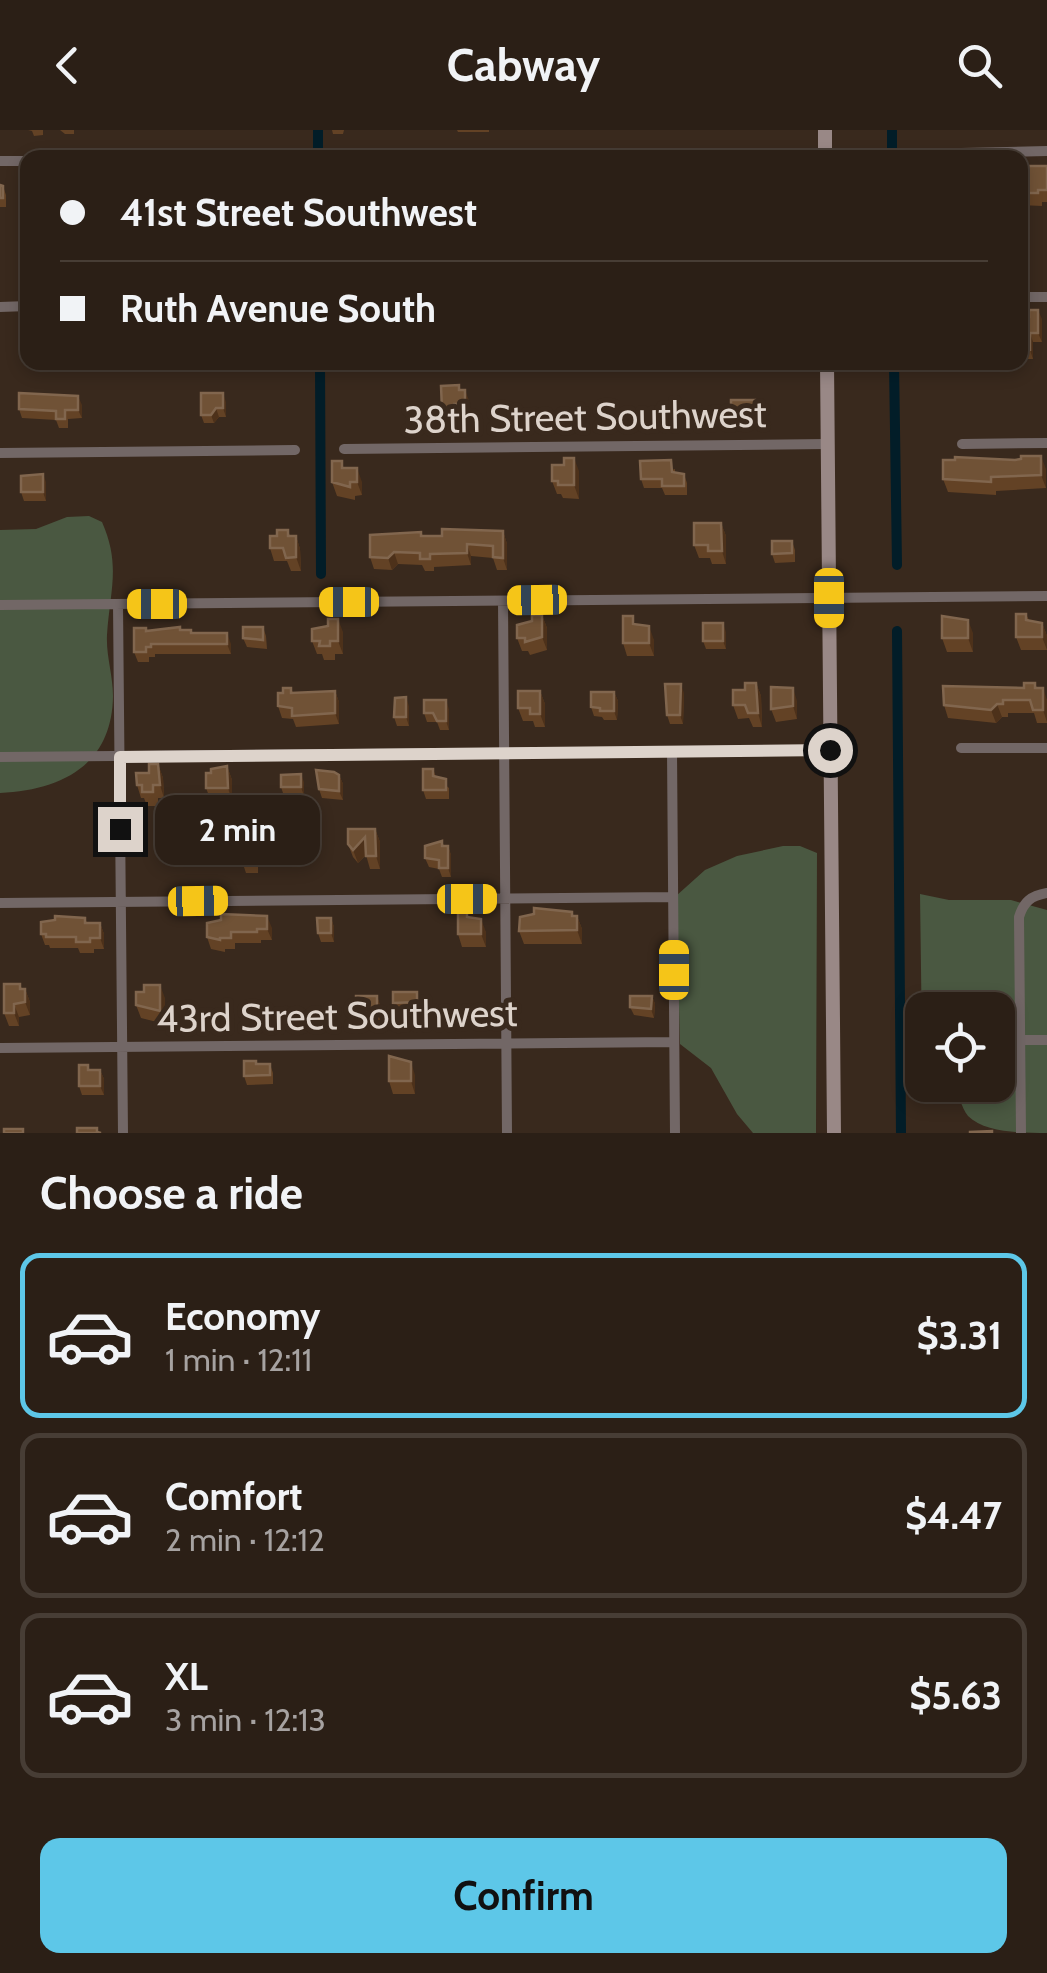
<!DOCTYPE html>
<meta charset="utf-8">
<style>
:root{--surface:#2b1f16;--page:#33271f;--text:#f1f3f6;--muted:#a6a2a1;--line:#473d35;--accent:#5dc7e8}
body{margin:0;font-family:Cabin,sans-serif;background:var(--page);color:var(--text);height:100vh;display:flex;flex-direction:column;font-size:38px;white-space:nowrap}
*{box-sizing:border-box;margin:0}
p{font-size:32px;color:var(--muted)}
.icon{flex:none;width:55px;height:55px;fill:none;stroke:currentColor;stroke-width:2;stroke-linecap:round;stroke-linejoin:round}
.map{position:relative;height:1003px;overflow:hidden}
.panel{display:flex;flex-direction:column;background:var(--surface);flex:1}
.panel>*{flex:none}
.banner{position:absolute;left:20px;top:20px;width:1008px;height:220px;border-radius:20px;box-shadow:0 5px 15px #0003,0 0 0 2px var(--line);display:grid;align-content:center;height:220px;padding:0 40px;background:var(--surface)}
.fabs{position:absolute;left:905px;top:862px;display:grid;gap:20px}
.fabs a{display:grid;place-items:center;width:110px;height:110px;border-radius:20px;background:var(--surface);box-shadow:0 5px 15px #0003,0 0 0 2px var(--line);font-size:50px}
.end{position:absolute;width:45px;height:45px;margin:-22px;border:12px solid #ddd3cb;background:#111;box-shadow:0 0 0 5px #111}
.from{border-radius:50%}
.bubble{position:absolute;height:70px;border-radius:20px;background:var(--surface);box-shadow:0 5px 15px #0003,0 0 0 2px var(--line);font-size:32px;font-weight:700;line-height:70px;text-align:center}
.car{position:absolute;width:30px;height:60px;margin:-30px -15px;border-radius:12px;box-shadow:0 0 8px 2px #0007;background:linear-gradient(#f5c518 24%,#345 0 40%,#f5c518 0 76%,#345 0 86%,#f5c518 0)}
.banner b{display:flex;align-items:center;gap:35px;height:95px;font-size:38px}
.banner b+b{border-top:2px solid var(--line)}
.banner i{width:25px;height:25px;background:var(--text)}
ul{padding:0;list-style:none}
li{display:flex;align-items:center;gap:30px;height:165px;margin:0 20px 15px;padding:0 20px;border:5px solid var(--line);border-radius:20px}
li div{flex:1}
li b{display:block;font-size:38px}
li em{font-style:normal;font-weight:700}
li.selected{border-color:var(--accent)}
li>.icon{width:90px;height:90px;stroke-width:1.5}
h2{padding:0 40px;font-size:45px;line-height:120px}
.primary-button{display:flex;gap:20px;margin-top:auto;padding:20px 40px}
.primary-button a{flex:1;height:115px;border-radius:20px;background:var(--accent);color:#111;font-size:40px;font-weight:700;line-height:115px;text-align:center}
header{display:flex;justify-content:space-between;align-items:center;height:130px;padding:0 40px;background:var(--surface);font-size:45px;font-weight:700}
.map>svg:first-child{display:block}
</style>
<header><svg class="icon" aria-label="back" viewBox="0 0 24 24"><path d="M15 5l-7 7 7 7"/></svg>Cabway<svg class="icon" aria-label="search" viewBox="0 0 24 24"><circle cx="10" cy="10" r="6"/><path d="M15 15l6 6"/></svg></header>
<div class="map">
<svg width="1047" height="1003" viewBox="0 0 1047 1003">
<rect width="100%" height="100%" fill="#39291d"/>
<path fill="#4a5841" d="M89 386 102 392C121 435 110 460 107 505 106 526 113 545 113 566 112 635 62 660 0 663V400L36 399 67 387Z
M783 716H800L817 723 816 1003H753L737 984 711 938 680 914 676 766 705 740 737 726Z
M920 764 949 770H1011L1047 780V1003C1023 1003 985 1003 968 986 961 977 959 965 955 955H998V880H922V913Z"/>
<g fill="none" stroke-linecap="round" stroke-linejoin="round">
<path stroke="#021d28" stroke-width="10" d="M318 0V28
M892 0V28
M320 232 321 444
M894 232 897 435
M897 501 901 1003"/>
<path stroke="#726766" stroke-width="10" d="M961 23 1047 21
M371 28 825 24
M0 31H28
M1020 167H1047
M0 177 28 176
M962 314 1047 313
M344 319 827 314
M0 323 295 320
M503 471 507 1003
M118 474 123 1003
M0 475 1047 466
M961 618H1047
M672 621 675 1003
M0 627 830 620
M0 773 673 767
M1020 910H1047
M0 918 674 912
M1021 1003 1019 787C1024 771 1031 766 1047 763"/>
<path stroke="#998886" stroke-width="14" d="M825 0V28
M827 232 834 1003"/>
</g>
<path fill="#634225" d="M28 0H43V5L34 6 32 1Z
M60 0H74V4H65Z
M332 0H344L343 4H333Z
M457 0H489V2H458Z
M1047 36V72H1042V76L1020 75V42H1028Z
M0 55 3 56 6 65V77H0Z
M1020 187 1042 189V212H1033V229H1026L1023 221V212H1020Z
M461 260 470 273V287L459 288 456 293H447L442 280Z
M226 272V287H219L214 293H204L201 285Z
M82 275V288L68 289V298H59L56 290 22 288 19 279Z
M759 278V291H735L731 282Z
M675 339V343L684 344 687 353V365H665L662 358H644L641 349Z
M1046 339V358L996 361V365L948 362 943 349Z
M579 341V369L563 368 561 364H557L552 351Z
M46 352V371H24L21 362Z
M332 352H362V365L355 366V370L337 366Z
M721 393 726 406V434H712L710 428H699L694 415Z
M288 400 290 406H296L300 419 301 441H291L287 431H274L270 418 277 406Z
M503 401 507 414V440H497L493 428 471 426V435L434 437V441H425L422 435 398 434 392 440 374 439 370 427 421 402 423 406H442Z
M792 411 795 420V432L775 433 772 424Z
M1026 484 1029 490 1042 493 1047 506V520H1021L1016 507Z
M542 485 547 498V520L530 525 528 521H522L517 508 532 491Z
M636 494 654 510V526H627L623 513Z
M263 497 266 506 267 519 247 517 243 508Z
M181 500 231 514V524H155V527H149V532H138L134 522 147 501Z
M343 502V524H335V530H324L322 524H317L312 511Z
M726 502V519H706L703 511Z
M973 503V522H947L942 508Z
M756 553 761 566 762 597H753L749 588 738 589 733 575 745 560Z
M1035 553 1037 558 1047 570V593H1037L1034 583H1008V587H1002L996 593 948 588 944 575 1024 558Z
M291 558 293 563 335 561 339 572V594L296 597 293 589 282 588 278 576 283 563Z
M540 561 545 574V597H535L533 591H523L518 578Z
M614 562 618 571 617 590H604L602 587 594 586 591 577Z
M684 563 683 594H670L667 585Z
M797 571V589L776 592 771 579Z
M409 576V596H397L394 587Z
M449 579V600H440L437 592H427L424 583Z
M158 634 163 648 164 668H158V676H147L144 668H141L137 655Z
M227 636 232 650V671H211L206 658 211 643Z
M433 639 436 647 449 658V669H426L423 660Z
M339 645 343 654V670L322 668 319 659Z
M304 652V666H284L281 657Z
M375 699 380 712V739H370L366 725 358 733 353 727 348 714Z
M442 711 444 716H448L451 725V747H442L439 739 429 737 425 728Z
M268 716 271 725V737H258V743H246L243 734Z
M572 782 573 786H577L582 799V814H524L519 801Z
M469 787 486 802V817H462L458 804Z
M85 788 87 793H100L104 804V819H94V823H80L78 818H50L49 815H45L41 804Z
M331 788 334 797V812H321L318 803Z
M207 793 272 798V810H261V813H235V819H225V822L211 819 207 807Z
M20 854 22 859H25L30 872V885L19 887V896H9L4 883Z
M377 866 380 875V890H359L356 881Z
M652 866 655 874 654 888 634 885 630 877Z
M165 868V894L141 888 136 875Z
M420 871V881L396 882 393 873Z
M257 934H270L273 943V954L247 955 244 946Z
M90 940H100L104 949V965H82L79 956Z
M415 945V964H393L389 951Z"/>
<path fill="#4d311a" d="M1038 180 1042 189V212L1038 203Z
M1030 203 1033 212V229L1030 220Z
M465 260 470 273V287L465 274Z
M223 263 226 272V287L223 278Z
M78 266 82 275V288L78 280Z
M454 274 459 288 456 293 452 280Z
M216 278 219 287 214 293 211 285Z
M1041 326 1046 339V358L1041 345Z
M574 328 579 341V369L574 355Z
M357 338 362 352V365L357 352Z
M43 344 46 352V371L43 362Z
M721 393 726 406V434L722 421Z
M503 401 507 414V440L503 428Z
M296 406 300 419 301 441 296 427Z
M467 414 471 426V435L467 423Z
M394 422 398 434 392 440 388 428Z
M542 485 547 498V520L542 507Z
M338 489 343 502V524L338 511Z
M968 490 973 503V522L968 508Z
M723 493 726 502V519L723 511Z
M1042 493 1047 506V520L1042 507Z
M649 496 654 510V526L649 513Z
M227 503 231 514V524L227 514Z
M756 553 761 566 762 597 758 583Z
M681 554 684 563 683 594 680 585Z
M793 558 797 571V589L793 576Z
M1043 558 1047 570V592L1043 580Z
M335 561 339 572V594L335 583Z
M540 561 545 574V597L540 584Z
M614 562 618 571 617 590 614 581Z
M406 567 409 576V596L406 587Z
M446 570 449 579V600L446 591Z
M997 574 1002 587 996 593 991 580Z
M158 634 163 648 164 668 160 655Z
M227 636 232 650V671L228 658Z
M301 644 304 652V666L301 657Z
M339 645 343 654V670L339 661Z
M375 699 380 712V739L376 726Z
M365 707 370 720 358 733 353 720Z
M448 716 451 725V747L448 738Z
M267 786 272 798V810L267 799Z
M577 786 582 799V814L577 800Z
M331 788 334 797V812L331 803Z
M481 789 486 802V817L481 804Z
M100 793 104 804V819L100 808Z
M160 855 165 868V894L160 881Z
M25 859 30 872V885L25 872Z
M377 866 380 875V890L377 881Z
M652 866 655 874 654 888 651 879Z
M14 874 19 887V896L14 883Z
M411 932 415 945V964L411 951Z
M100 940 104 949V965L100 956Z"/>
<path fill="#705236" stroke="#81664e" stroke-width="2.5" d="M1028 36H1047V60H1038V63H1020V42H1028Z
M0 55 3 56V68H0Z
M1029 180H1038V203H1030V220L1023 221V203H1020V187H1029Z
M459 255V260H465V274H454L452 280H442L441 256Z
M19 263 78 266V280H65V289H56V281L19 279Z
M201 263H223V278H216L211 285H201Z
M731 270H755V282H731Z
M1021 326H1041V345L991 347V352L943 349V330H955V327L1015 330 1021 329Z
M564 328H574V355H558V351H552V335H564Z
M671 330 672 342 684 344V356H662V349H641L640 331Z
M332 331H342V338H357V352H350V357L332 352Z
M43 344V362H21V346Z
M694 393H721L722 421H708V415H694Z
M442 399 503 401V428L493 427V416L467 414V423L430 424V429H420V423L394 422 388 428 370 427V405L421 402V406H442Z
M277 400H288V406H296V427L286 428 283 418H270V406H277Z
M772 411H792V423L772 424Z
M1016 484H1026V490L1042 493V507H1016Z
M532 485H542V507L525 512V508H517V495L532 491Z
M623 486H633V494L649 496V513H623Z
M942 486 968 490V508H942Z
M328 489H338V511H330V516H319L320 511H312V499L328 496Z
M703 493H723V511H703Z
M180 497V500H191V503H227V514H151V517H146V522H134V498H146V501Z
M243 497H263V510L243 508Z
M745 553H756L758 583H748L745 575H733V560H745Z
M1024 553H1035V558H1043V580H1033L1030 570H1003V574H997L991 580 944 575 943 556 1024 558Z
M665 554H681L680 585H667Z
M771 557 793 558V576L771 579Z
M283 558H291V563L335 561V583L292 586V578L278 576V563H283Z
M518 561H540V584H530V578H518Z
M591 562H614V581H600V578L591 577Z
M406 567V587H394L395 568Z
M424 570H446V591H437L433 583H424Z
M149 634H158L160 655H153V662H142V655H137L136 643H149Z
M227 636 228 658H206V643H211V639Z
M423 639H433V646L446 649V660H423Z
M316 640 334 642 339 645V661L319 659Z
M301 644V657H281V645Z
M348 699H375L376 726H366L365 707 353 720 348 714Z
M442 711V716H448V738H439V730L425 728V716Z
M243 716H268V728H255V734H243Z
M534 778 572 782V786H577V800L519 801 520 787 534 784Z
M458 780H467V787L481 789V804H458Z
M221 784 267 786V799H257V802H231V808H220V810L207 807V793L221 790Z
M55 786 85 788V793H100V808H90V812H76V807H46V804H41V792L55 790Z
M317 788H331V803H318Z
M4 854H20V859H25V872L14 874V883H4Z
M144 855H160V881L136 875V862H144Z
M393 862H417V872L393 873Z
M356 866H377V881H356Z
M630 866H652L651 879 630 877Z
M389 926 411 932V951H389Z
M244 931H256V934H270V945L244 946Z
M79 935H88V940H100V956H79Z
M77 998H97V1002L101 1003H77Z
M4 999H23V1003H4Z
M992 1001V1003H970V1002Z"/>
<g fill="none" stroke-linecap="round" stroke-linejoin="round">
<path stroke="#ddd3cb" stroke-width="12" d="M120 699V627L830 620"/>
</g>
<g text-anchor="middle" stroke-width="10" stroke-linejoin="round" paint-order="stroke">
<g font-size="38" fill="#ddd3cb" stroke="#39291d">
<text transform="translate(585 287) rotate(-1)" y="13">38th Street Southwest</text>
<text transform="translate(337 886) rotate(-1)" y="13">43rd Street Southwest</text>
</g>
</g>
</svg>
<div class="fabs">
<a><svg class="icon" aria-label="locate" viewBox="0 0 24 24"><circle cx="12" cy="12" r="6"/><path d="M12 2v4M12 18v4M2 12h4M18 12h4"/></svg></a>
</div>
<i class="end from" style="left:830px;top:620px"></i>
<i class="end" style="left:120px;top:699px"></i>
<div class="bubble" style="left:155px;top:665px;width:165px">2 min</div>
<i class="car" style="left:829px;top:468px;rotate:180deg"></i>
<i class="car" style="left:537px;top:470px;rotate:269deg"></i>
<i class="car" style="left:349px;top:472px;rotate:270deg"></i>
<i class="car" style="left:157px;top:474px;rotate:270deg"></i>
<i class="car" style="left:467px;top:769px;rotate:90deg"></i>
<i class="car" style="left:198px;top:771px;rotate:89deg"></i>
<i class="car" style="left:674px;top:840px;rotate:0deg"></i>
<div class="banner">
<b><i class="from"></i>41st Street Southwest</b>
<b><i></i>Ruth Avenue South</b>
</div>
</div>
<section class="panel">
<h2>Choose a ride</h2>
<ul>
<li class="selected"><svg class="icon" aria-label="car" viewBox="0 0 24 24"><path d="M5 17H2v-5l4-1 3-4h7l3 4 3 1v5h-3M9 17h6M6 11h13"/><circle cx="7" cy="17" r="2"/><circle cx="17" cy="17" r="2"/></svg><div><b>Economy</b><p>1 min · 12:11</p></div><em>$3.31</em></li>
<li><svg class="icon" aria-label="car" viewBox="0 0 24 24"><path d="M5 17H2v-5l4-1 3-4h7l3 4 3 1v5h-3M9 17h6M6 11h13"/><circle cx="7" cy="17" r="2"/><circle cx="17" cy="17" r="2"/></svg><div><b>Comfort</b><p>2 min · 12:12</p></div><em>$4.47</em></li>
<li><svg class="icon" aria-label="car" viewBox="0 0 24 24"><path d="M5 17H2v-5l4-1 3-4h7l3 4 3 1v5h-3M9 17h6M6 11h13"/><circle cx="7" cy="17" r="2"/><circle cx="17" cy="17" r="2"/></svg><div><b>XL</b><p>3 min · 12:13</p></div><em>$5.63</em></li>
</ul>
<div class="primary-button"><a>Confirm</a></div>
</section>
